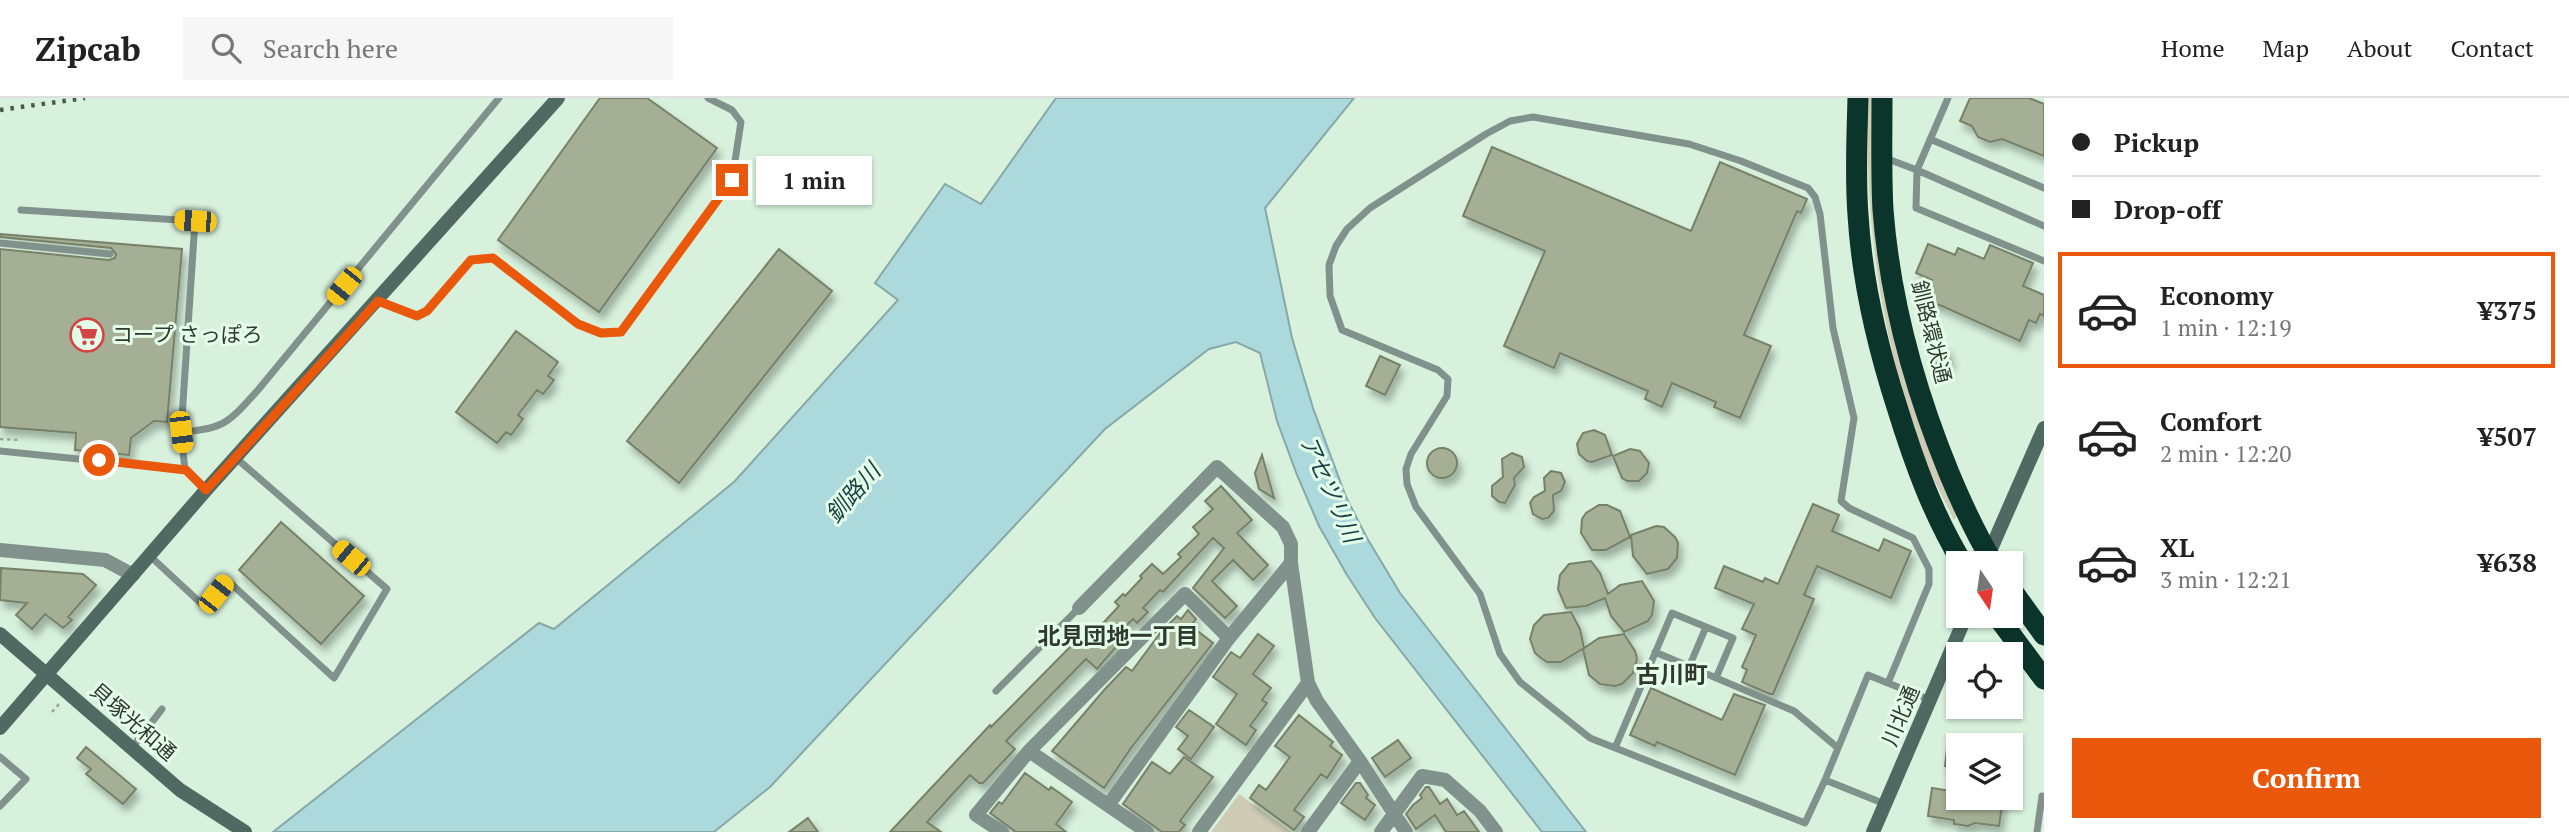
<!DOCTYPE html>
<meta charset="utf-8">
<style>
:root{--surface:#fff;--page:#f6f6f6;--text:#222;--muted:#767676;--line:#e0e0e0;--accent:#ea580c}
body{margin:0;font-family:"PT Serif","Noto Sans JP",serif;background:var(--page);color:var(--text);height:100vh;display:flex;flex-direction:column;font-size:26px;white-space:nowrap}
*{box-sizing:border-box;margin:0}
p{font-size:23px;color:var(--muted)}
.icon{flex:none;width:38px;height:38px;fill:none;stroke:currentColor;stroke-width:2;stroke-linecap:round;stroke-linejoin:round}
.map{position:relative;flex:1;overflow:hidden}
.panel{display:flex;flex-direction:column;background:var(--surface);width:525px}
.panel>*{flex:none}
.guide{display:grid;align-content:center;height:154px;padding:0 28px;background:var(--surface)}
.needle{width:46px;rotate:167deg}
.fabs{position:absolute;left:1946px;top:453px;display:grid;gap:14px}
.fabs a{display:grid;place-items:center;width:77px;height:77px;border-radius:0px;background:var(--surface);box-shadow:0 2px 5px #0004;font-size:35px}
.end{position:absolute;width:32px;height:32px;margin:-16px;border:9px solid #ea580c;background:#fff;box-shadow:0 0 0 4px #fff}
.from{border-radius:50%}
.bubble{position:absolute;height:49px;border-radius:0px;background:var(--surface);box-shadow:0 2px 5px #0004;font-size:23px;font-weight:700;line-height:49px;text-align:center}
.car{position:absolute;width:21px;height:42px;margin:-21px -10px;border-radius:9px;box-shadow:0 0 5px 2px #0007;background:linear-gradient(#f5c518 24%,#345 0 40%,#f5c518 0 76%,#345 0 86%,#f5c518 0)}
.guide b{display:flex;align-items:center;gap:24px;height:66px;font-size:26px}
.guide b+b{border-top:2px solid var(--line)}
.guide i{width:18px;height:18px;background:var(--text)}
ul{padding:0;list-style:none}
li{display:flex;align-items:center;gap:21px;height:116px;margin:0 14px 10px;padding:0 14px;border:4px solid transparent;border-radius:0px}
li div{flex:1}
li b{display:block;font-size:26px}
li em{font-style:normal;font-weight:700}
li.active{border-color:var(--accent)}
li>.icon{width:63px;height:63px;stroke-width:1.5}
.button{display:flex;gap:14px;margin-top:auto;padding:14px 28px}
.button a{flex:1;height:80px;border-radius:0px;background:var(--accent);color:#fff;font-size:28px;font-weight:700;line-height:80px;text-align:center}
header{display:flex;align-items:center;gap:42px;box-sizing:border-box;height:98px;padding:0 35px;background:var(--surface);border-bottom:2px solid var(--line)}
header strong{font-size:33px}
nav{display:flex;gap:38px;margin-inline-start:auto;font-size:24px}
.search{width:490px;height:63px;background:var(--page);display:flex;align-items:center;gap:18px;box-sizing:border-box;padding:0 24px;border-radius:0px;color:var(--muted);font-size:26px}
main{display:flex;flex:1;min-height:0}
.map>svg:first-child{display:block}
</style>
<header>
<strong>Zipcab</strong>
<div class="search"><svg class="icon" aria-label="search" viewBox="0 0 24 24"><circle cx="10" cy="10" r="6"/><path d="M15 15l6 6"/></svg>Search here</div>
<nav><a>Home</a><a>Map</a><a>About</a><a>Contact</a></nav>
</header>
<main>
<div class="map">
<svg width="2044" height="734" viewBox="0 0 2044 734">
<defs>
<filter id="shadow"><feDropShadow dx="4" dy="7" stdDeviation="3.5" flood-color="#0004"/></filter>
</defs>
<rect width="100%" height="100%" fill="#d7f1dc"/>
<path fill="#cfccb6" d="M1868 0H1875L1890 223 1905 282 1930 356 1957 416 1954 422C1944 401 1932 380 1924 359 1881 244 1864 122 1868 0Z
M1239 696 1291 734H1211Z"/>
<path fill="#acd9dc" stroke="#86a9a8" stroke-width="2" d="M1056 0H1354L1265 110 1292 240 1313 310 1346 399 1367 440 1400 495 1586 734H1542L1375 520 1347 477 1319 428 1297 377 1277 323 1260 255 1236 244 1209 251 1105 331 770 689 714 734H273L539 525 554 531 734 384 898 202 875 185 945 86 981 106Z"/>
<path fill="#a5af95" stroke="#778168" stroke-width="2" filter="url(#shadow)" d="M600 0H647L717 50 599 214 498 142Z
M1970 0H2029L2044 6V58L2002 41 1990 44 1978 39 1972 28 1960 23Z
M1492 49 1691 133 1720 64 1807 101 1801 115 1797 113 1744 237 1771 248 1740 320 1714 309 1716 304 1672 285 1662 309 1645 301 1648 293 1560 255 1554 270 1504 248 1545 153 1463 118Z
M0 136 182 151 167 324 154 323 131 340 129 357 75 352 76 335 0 329V151L109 162 115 160 116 156 111 150 0 139Z
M1928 146 1955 157 1958 150 1984 161 1990 147 2033 165 2023 188 2044 197V218L2040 216 2036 225 2029 222 2020 243 1942 208 1923 202 1932 182 1916 175Z
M779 151 832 193 679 385 627 343Z
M516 233 558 264 548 278 554 282 543 296 537 292 518 317 523 321 511 337 506 334 497 345 456 314Z
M1946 248 1950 264 1937 267 1933 251Z
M1380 258 1400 267 1385 297 1366 288Z
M1594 332 1605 337 1612 357 1592 364 1587 363 1579 356 1577 346 1583 335Z
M1427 365a15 15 0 1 1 30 0a15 15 0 1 1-30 0Z
M1630 351 1640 353 1649 365 1647 375 1639 383H1627L1622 380 1613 358Z
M1512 355 1522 359 1524 369 1514 380 1515 387 1505 405 1499 404 1492 398V388L1503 379 1502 361Z
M1262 357 1274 400 1259 391 1255 375Z
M1551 373 1561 375 1565 384 1561 393 1553 397 1554 413 1548 420 1542 421 1533 416 1530 405 1534 399 1545 393 1544 380Z
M1221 388 1252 422 1237 435 1268 467 1253 482 1233 462 1212 483 1237 508 1225 520 1193 490 1224 450 1213 440 1163 494 1160 492 1143 510 1148 514 1137 525 1133 521 1116 538 1121 543 1097 571 1086 561 1006 643 1015 651 983 685H979L970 677 927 724 941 734H890L990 627 991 629 1071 548 1070 546 1084 531 1091 538 1119 508 1115 504 1123 496 1125 498 1142 480 1140 478 1152 466 1163 476 1181 459 1178 456 1199 436 1193 429 1213 411 1205 403Z
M1813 406 1839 417 1832 433 1879 453 1884 441 1911 453 1891 500 1817 468 1804 497 1814 501 1773 596H1770L1742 584 1747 572 1742 569 1756 537 1742 531 1754 506 1715 490 1724 468 1763 484 1765 480 1778 486Z
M1599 407H1607L1620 413 1630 439 1606 452H1592L1581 435 1582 421 1586 415Z
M281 424 364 498 321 546 239 472Z
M1656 428 1664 429 1675 439 1678 445 1677 460 1668 471 1647 476 1633 458 1631 437Z
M1591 463 1600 475 1608 496 1620 487 1642 483 1654 503 1652 517 1648 523 1624 534 1611 518 1605 500 1586 508 1566 510 1558 491 1560 477 1569 466Z
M1 470 83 476 96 487 68 519 72 522 63 530 45 516 32 531 16 517 27 505 0 502Z
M1188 512 1196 521 1191 528 1213 545 1131 650 1104 690 1052 653 1105 591 1126 569 1132 573 1161 534 1177 518 1181 521Z
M1571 514 1580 531 1584 550 1561 564H1547L1541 560 1535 555 1530 541 1534 527 1544 517Z
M1258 536 1274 548 1253 576 1271 590 1262 602 1267 605 1250 628 1256 632 1246 647 1216 626 1237 596 1213 579 1231 554 1240 560Z
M1624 536 1635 553 1637 561 1633 575 1622 586 1615 588 1600 586 1589 577 1583 551 1599 540Z
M1651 590 1722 622 1734 596 1765 607 1735 677 1657 644 1655 648 1630 637Z
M1189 612 1214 629 1191 661 1178 651 1188 638 1176 629Z
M1299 617 1333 644 1330 648 1342 657 1327 680 1321 676 1294 712 1304 719 1294 732 1250 700 1259 687 1266 692 1290 659 1275 648Z
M1398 642 1411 660 1385 679 1372 660Z
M86 649 136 691 123 706 86 676 91 671 77 660Z
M1947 651 1958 652V669L1945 668Z
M1184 659 1213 679 1180 723 1185 727 1179 734H1162L1123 706 1152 664 1170 676Z
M1025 675 1049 692 1051 689 1072 704 1056 726 1066 734H1016L990 715 999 704 1002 706Z
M1356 685H1360L1368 697 1366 700 1375 707 1365 722 1341 705Z
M1426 689H1429L1440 706 1447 701 1457 717 1464 713 1479 734H1446L1435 717 1416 731 1406 716 1413 707 1422 700 1420 697Z
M1932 690 1958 694V700H2003L1999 728 1975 725 1968 728 1954 726V722L1928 718Z
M808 720 818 734H789Z"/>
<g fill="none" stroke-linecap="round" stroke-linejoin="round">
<path stroke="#93a797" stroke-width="2.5" stroke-dasharray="3.5 3.5" stroke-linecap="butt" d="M0 341 20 342
M52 614 60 605"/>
<path stroke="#81928d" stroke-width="7" d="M1930 41 2044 90
M1885 60 1917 72 1948 0
M21 112 195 123 181 334 185 372
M2044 128 1917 72 1916 110 2044 163
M0 145 110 156
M378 203 417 218 427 213 471 162 493 160 578 226 601 235 620 234 732 82 741 24 732 12 708 0
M181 334C225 331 229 324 258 292L499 0
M0 353 186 372 206 392
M150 458 206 510 227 482 334 580 387 491 236 360
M1655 554 1794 613 1838 650
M1689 569 1706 529
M996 593 1079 510
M1615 650 1672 515 1733 540 1716 580
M131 651 162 611
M0 659 26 681 0 708
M1825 682 1805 725 1590 640 1520 584 1500 556 1480 496 1416 409 1407 386 1406 371 1411 356 1447 298 1448 281 1438 272 1342 232 1330 198 1329 167 1336 148 1347 131 1370 110 1486 36 1510 23 1533 19 1689 46 1741 63 1808 90 1815 99 1820 116 1833 230 1854 320 1841 403 1849 410 1913 440 1929 471V486L1888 585
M1885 706 1825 682 1868 577 1930 602
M2037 734 2042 698"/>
<path stroke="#81928d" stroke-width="14" d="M0 452 105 462 133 477
M1079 510 1217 369 1283 429 1291 446V465L1308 585 1317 603 1360 663 1406 734
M1029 653 1147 734
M1109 706 1229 540 1291 465
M1002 734 976 717 1029 653 1185 496 1229 540
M1199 734 1308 585
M1308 734 1360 663
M1381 734 1422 678 1445 682 1480 713 1496 734"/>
<path stroke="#506962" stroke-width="14" d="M1987 460 2044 330
M0 536 180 692 245 734
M0 630 206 392 558 0
M1873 734 1966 518"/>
<path stroke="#0b342b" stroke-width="21" d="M1858 0C1857 39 1855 78 1858 117 1862 183 1877 247 1897 309 1914 364 1933 417 1963 466
M1882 0C1882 37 1881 75 1883 112 1890 202 1915 292 1949 375 1962 406 1976 437 1994 466
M2011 491 2044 537
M1997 518 2044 581"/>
<path stroke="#4c584d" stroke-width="4.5" stroke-dasharray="3.5 7" stroke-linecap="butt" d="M0 12 85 0"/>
</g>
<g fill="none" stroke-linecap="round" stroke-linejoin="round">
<path stroke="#ea580c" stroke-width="9" d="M99 362 186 372 206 392 378 203 417 218 427 213 471 162 493 160 578 226 601 235 621 234 732 82"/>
</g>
<defs>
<symbol id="supermarket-ring" viewBox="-11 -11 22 22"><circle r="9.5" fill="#e4fee9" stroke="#d34443" stroke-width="1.5"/><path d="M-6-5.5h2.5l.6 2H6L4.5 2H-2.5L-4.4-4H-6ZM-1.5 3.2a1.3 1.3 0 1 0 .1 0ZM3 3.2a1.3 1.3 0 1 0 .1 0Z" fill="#d34443"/></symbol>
</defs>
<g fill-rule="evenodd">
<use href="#supermarket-ring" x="68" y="218" width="38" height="38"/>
</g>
<g text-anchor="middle" stroke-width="6" stroke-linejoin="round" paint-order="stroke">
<g font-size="21" fill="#2f3930" stroke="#e4fee9">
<text transform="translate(1931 234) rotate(76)" y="7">釧路環状通</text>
<text transform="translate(1901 618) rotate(-67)" y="7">川北通</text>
<text transform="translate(133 624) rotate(41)" y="7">貝塚光和通</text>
</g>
<g font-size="21" fill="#2f3930" stroke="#e4fee9" text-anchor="start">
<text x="112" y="244">コープ さっぽろ</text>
</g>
<g font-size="23" font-style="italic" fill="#153f42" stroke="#e4fee9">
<text transform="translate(1330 391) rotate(66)" y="8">アセツリ川</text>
<text transform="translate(853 395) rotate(-49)" y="8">釧路川</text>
</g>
<g font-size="23" font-weight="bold" fill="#2f3930" stroke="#e4fee9">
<text x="1118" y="546">北見団地一丁目</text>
</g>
<g font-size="24" font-weight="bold" fill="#2f3930" stroke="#e4fee9">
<text x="1672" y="585">古川町</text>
</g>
</g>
</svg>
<div class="fabs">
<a><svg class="needle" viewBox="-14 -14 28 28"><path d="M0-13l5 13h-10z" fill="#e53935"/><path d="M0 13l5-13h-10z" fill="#767676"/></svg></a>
<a><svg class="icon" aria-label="locate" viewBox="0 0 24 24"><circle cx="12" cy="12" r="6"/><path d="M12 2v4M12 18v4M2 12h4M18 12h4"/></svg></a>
<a><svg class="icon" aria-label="layers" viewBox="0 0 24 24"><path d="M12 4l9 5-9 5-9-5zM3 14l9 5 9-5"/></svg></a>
</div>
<i class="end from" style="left:99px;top:362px"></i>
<i class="end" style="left:732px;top:82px"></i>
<div class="bubble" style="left:756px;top:58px;width:116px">1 min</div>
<i class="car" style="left:195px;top:123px;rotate:274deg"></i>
<i class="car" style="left:344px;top:188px;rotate:219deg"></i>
<i class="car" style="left:181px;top:334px;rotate:173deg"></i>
<i class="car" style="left:351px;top:460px;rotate:310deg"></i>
<i class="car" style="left:216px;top:496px;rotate:38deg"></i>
</div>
<section class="panel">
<div class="guide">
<b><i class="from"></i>Pickup</b>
<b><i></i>Drop-off</b>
</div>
<ul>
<li class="active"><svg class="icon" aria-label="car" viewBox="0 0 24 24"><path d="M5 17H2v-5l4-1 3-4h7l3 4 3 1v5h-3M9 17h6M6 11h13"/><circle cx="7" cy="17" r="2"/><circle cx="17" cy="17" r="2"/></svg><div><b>Economy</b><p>1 min · 12:19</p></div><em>¥375</em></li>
<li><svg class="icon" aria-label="car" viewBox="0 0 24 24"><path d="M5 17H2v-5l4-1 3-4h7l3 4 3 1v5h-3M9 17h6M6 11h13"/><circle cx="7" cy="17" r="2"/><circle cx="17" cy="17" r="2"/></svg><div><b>Comfort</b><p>2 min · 12:20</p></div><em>¥507</em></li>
<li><svg class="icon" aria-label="car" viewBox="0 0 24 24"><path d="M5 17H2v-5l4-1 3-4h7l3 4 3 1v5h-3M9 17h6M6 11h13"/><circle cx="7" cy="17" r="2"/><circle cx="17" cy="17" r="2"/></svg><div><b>XL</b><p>3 min · 12:21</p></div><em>¥638</em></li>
</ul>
<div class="button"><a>Confirm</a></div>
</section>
</main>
